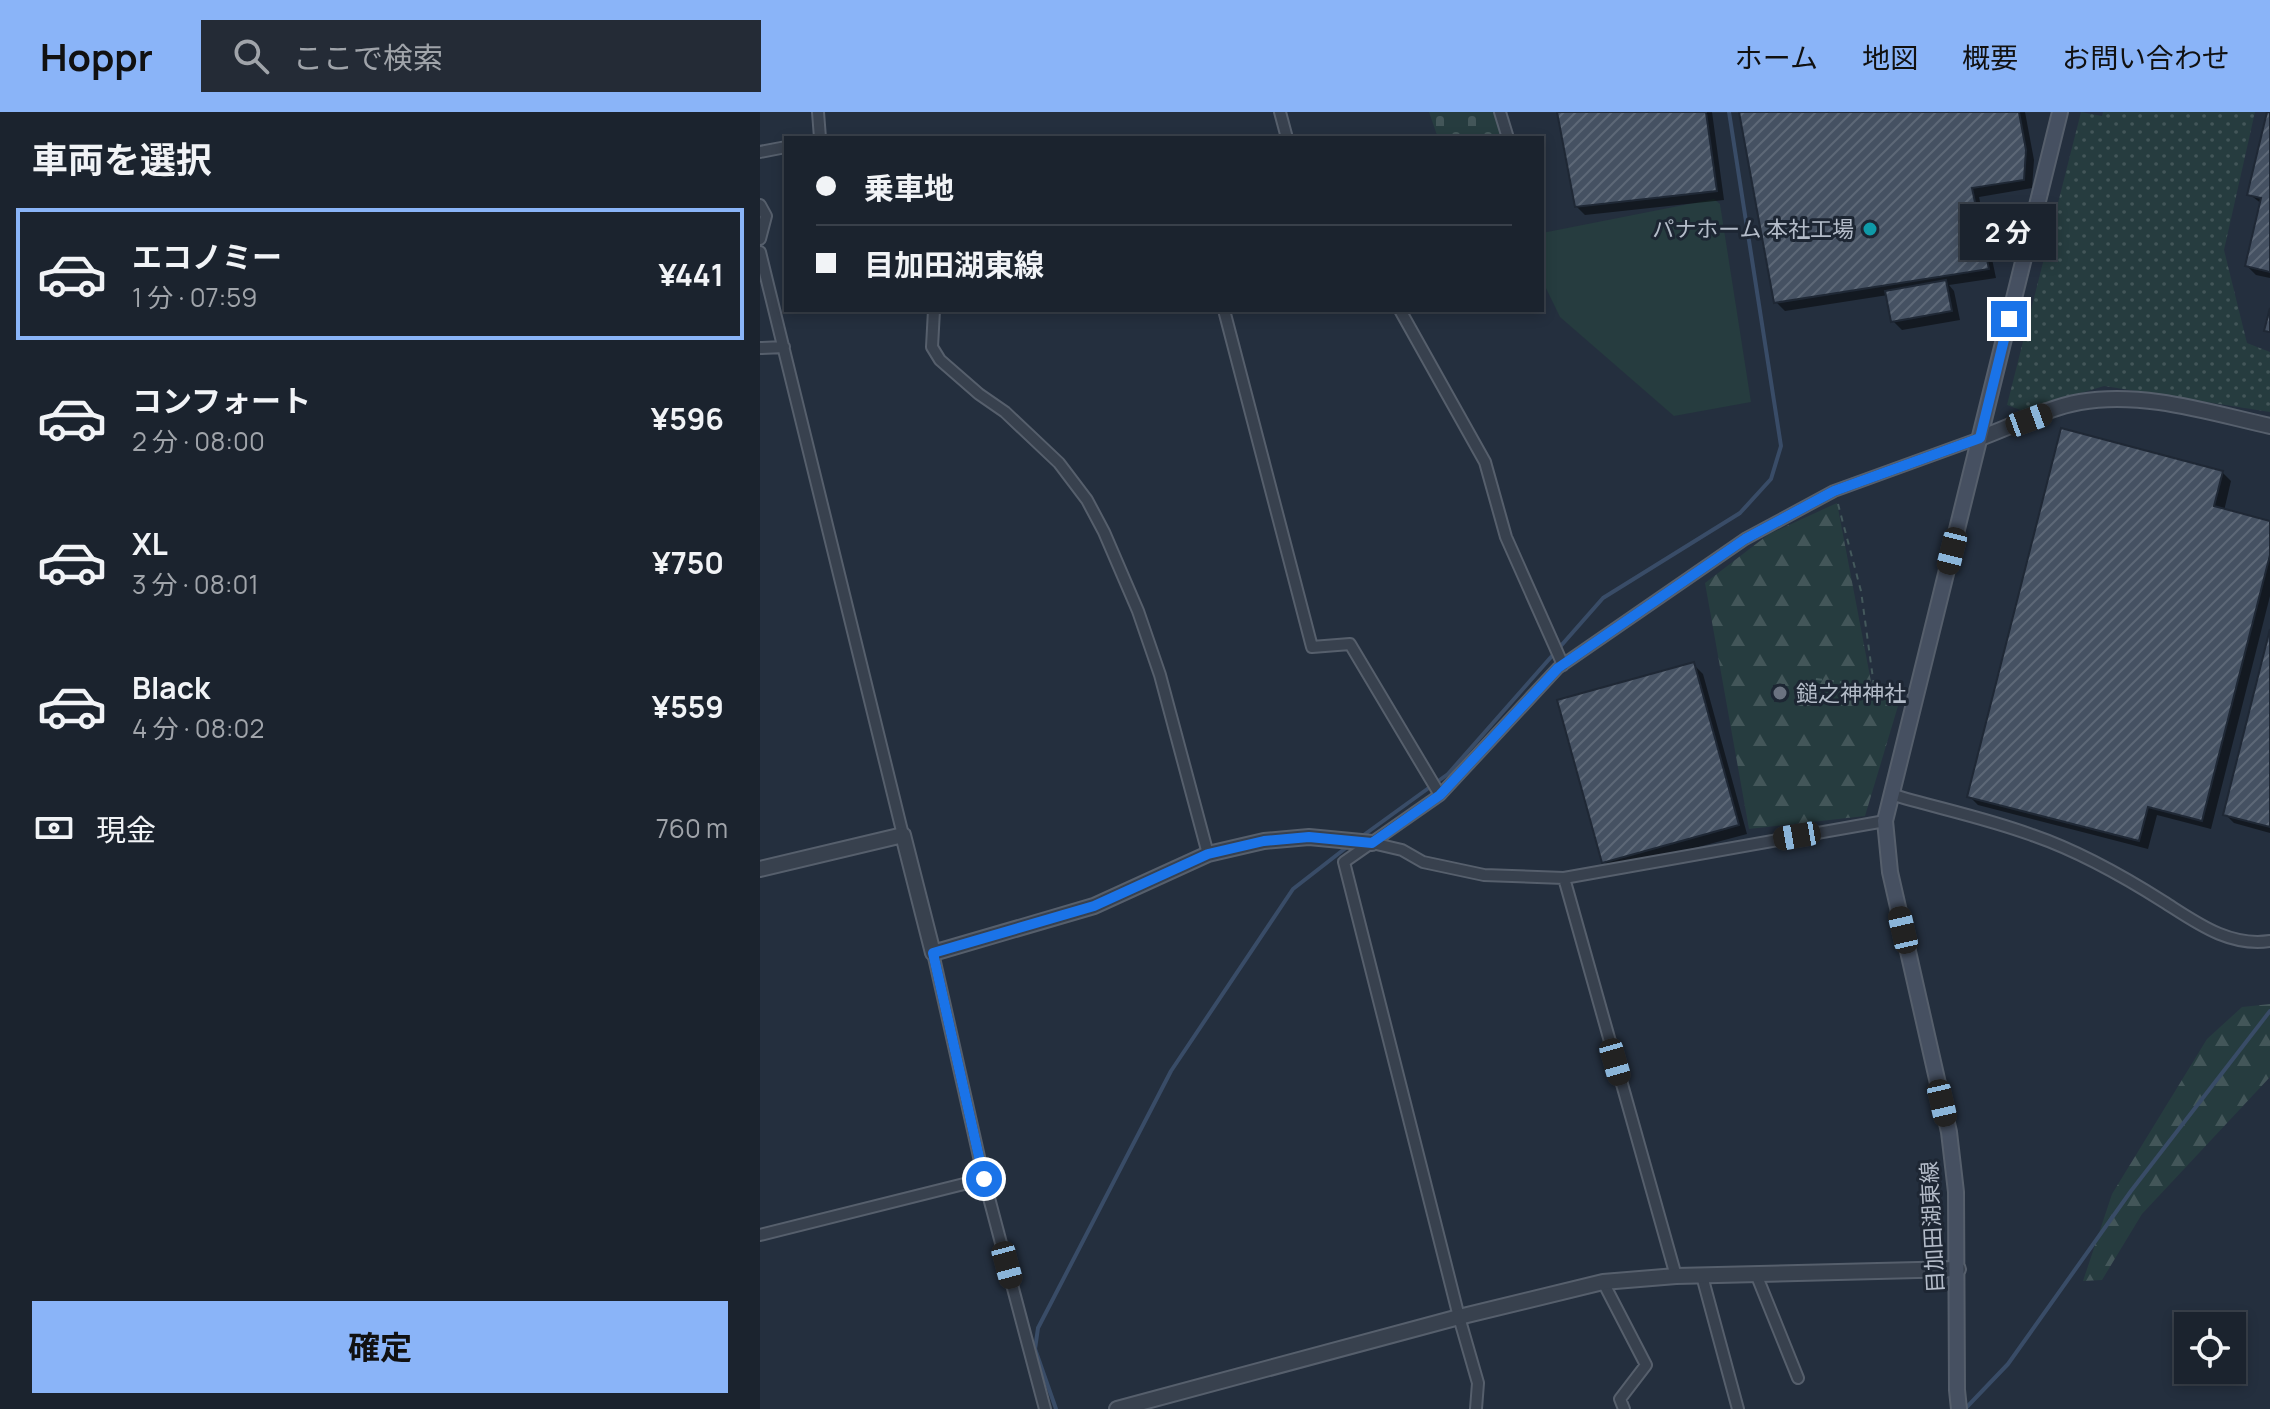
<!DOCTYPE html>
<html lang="ja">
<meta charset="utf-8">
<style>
:root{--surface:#1b232e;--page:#242b36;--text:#f1f3f6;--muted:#a0a4aa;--line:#39404a;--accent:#8ab4f8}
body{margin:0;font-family:Manrope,"Noto Sans JP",sans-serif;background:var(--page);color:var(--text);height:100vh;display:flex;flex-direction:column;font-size:30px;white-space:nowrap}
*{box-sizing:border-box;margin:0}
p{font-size:26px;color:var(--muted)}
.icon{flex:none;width:44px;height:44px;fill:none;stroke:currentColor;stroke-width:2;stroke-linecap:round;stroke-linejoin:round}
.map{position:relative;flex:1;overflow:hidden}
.side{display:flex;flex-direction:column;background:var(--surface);width:760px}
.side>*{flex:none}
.hud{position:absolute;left:24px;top:24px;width:760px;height:176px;border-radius:0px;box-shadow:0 4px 12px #0003,0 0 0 2px var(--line);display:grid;align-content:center;height:176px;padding:0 32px;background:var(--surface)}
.tools{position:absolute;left:1414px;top:1200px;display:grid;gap:16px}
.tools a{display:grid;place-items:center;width:72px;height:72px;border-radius:0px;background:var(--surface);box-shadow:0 4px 12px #0003,0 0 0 2px var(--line);font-size:40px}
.end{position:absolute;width:36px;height:36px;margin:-18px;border:10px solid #1a73e8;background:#fff;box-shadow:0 0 0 4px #fff}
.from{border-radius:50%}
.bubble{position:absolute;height:56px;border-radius:0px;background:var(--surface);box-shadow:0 4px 12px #0003,0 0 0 2px var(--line);font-size:26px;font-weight:700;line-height:56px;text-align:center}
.car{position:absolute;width:24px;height:48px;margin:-24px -12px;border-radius:10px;box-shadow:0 0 6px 2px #0007;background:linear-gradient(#222 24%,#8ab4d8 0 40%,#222 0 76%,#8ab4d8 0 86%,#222 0)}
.hud b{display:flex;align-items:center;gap:28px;height:76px;font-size:30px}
.hud b+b{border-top:2px solid var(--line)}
.hud i{width:20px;height:20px;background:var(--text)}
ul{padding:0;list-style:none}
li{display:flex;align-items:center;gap:24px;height:132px;margin:0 16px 12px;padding:0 16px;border:4px solid transparent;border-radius:0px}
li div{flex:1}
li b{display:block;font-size:30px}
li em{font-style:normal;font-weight:700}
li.selected{border-color:var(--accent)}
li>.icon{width:72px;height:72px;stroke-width:1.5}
h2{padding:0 32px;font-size:36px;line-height:96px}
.pay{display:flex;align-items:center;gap:20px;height:88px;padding:0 32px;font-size:30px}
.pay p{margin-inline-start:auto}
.primary-button{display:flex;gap:16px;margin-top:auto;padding:16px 32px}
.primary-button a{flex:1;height:92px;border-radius:0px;background:var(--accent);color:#111;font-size:32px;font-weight:700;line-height:92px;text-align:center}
header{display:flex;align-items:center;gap:48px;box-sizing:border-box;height:112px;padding:0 40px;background:var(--accent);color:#111}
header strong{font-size:38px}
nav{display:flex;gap:44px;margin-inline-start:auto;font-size:28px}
.search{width:560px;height:72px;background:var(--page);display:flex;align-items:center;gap:20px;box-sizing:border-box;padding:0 28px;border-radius:0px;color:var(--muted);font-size:30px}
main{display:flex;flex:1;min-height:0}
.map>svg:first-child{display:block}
</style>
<header>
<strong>Hoppr</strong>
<div class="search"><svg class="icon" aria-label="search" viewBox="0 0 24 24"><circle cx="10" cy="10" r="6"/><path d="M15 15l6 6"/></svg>ここで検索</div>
<nav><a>ホーム</a><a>地図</a><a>概要</a><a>お問い合わせ</a></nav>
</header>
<main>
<section class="side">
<h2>車両を選択</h2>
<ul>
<li class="selected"><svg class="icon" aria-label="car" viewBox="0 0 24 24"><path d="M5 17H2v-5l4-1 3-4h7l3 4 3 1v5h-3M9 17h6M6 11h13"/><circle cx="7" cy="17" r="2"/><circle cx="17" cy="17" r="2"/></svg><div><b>エコノミー</b><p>1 分 · 07:59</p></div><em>¥441</em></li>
<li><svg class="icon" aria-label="car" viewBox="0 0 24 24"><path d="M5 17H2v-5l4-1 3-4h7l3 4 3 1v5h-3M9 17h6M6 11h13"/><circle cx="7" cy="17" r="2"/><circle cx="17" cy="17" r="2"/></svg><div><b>コンフォート</b><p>2 分 · 08:00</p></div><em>¥596</em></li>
<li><svg class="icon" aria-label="car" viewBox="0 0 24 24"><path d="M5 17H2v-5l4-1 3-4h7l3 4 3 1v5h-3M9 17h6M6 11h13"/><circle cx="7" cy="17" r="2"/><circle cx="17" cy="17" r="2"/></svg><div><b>XL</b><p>3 分 · 08:01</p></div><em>¥750</em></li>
<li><svg class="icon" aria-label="car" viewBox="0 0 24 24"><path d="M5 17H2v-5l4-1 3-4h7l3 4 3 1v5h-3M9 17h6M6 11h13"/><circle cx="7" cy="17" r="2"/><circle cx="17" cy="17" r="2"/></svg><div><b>Black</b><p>4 分 · 08:02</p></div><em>¥559</em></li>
</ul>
<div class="pay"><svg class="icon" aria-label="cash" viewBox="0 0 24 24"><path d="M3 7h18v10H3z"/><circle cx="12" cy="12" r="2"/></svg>現金<p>760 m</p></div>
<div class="primary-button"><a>確定</a></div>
</section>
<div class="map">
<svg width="1510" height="1297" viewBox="0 0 1510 1297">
<defs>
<pattern id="grass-dots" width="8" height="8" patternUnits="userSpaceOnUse" patternTransform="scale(2)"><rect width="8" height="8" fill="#263c3f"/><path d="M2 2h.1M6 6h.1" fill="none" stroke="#435659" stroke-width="1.8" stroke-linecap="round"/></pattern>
<pattern id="forest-firs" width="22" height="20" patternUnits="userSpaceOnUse" patternTransform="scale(2)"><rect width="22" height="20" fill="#263c3f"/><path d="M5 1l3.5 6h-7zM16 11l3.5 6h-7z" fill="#435659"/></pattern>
<pattern id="cemetery-stones" width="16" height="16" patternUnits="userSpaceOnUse" patternTransform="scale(2)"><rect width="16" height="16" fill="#263c3f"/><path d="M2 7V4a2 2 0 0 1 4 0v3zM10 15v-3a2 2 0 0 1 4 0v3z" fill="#435659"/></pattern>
<pattern id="building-hatch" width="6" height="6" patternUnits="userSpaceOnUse" patternTransform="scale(2)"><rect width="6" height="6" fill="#455162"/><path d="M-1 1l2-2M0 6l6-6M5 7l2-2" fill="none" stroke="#5d6877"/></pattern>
</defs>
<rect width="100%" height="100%" fill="#242f3e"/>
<path fill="url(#grass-dots)" d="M1321 0 1342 4 1343 0H1495L1464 138 1487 231 1510 240V300L1344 274 1263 299 1247 293Z"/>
<path fill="url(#forest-firs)" d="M1077 391 1113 580 1141 584 1105 704 989 717 945 471 1009 422Z
M1510 892V965L1382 1102 1342 1168 1323 1169 1352 1082 1447 927 1482 895Z"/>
<path fill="url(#cemetery-stones)" d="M669 0H737L746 26H678Z"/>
<path fill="#263c3f" d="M954 87 960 92 991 290 914 304 800 205 782 168V121Z"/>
<path fill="#0007" d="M799 0H952L964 88 825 103 816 94Z
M981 0H1265L1274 48 1272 76 1219 85 1236 166 1189 173 1194 179 1200 208 1142 218 1133 209 1128 183 1025 199 1016 190Z
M1509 0H1510V166L1496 163 1487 154 1502 92 1489 82Z
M1462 360 1471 369 1464 399 1510 411V484L1451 717 1397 703 1388 737 1218 693 1209 684Z
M1510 526V721L1474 711 1465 702Z
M934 553 943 562 987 722 852 758 844 750Z"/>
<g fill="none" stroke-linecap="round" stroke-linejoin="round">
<path stroke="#394c67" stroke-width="4" d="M601 725 688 662 843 486 980 401 1011 367 1021 334 969 0
M296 1297 275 1237 278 1216 411 959 533 777 587 735
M1205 1297 1248 1252 1371 1079 1510 899"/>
</g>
<path fill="url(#building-hatch)" stroke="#1f2835" stroke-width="2" d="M797 0H946L957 79 815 95Z
M979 0H1259L1266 38 1264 68 1212 76 1229 157 1014 191Z
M1507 0H1510V160L1485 154 1501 86 1487 83Z
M1186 168 1192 199 1131 210 1125 179Z
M1510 196V220L1504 219Z
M1301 316 1463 359 1454 394 1510 409V443L1442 709 1388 695 1379 729 1207 685Z
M1510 517V715L1463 703Z
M934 550 979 713 842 751 797 588Z
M1024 573 1025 588 1015 589 1014 574Z"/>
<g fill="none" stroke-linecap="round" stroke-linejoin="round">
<defs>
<path id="minor" d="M58 0 60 26
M520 0 527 26
M740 0 748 26
M0 40 26 35
M0 93 6 104 0 127
M0 140 143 723
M174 198 172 235 180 248 219 282 245 300 299 351 327 388 344 420 378 499 400 563 448 742
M464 198 552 535 590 532 680 683
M640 198 725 350 746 425 803 553
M0 236 24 235
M1130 682C1177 696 1226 706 1272 723 1319 739 1363 764 1404 790 1437 811 1469 835 1510 829
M612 731 642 738 663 750 724 763 804 766 1125 709
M804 766 916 1164
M173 841 224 1067 285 1297
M0 1123 224 1067
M996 1162 1038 1266
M942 1164 978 1297
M843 1170 886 1253 860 1287 864 1297
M716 1297 718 1271 699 1205 584 750 680 683 798 556 985 427 1074 379 1220 326"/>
<path id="tertiary" d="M1220 326C1250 315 1290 295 1320 290 1383 279 1448 300 1510 314
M0 757 143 723 173 841 334 794 448 742 504 729 549 725 612 731
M357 1297 699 1205 843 1170 916 1164 1198 1157"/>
<path id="secondary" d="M1199 1297 1197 1278 1196 1080 1189 1020 1130 760 1125 709 1300 0"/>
</defs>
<use href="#minor" stroke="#565f6c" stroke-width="14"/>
<use href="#tertiary" stroke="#565f6c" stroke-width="18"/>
<use href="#secondary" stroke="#565f6c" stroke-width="18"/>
<path stroke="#44595c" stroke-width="2" stroke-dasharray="6 6" stroke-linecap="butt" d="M1078 392 1101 479 1114 574 1141 578
M1056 567 1113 574"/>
<use href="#minor" stroke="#38414e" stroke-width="10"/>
<use href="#tertiary" stroke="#38414e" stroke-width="14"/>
<use href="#secondary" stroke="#465061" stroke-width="14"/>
</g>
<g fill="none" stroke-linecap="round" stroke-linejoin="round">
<path stroke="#1a73e8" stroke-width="10" d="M224 1067 173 841 334 794 448 742 504 729 549 725 612 731 680 683 798 556 985 427 1074 379 1220 326 1249 207"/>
</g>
<circle fill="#0f9aa8" stroke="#1d2633" stroke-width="3" cx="1110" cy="117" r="8"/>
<circle fill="#6b7280" stroke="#1d2633" stroke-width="3" cx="1020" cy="581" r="8"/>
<g text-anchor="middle" stroke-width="6" stroke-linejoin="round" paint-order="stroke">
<g font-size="22" fill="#b4bcc9" stroke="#1d2633" text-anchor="end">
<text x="1094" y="125">パナホーム 本社工場</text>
<text x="1036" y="589" text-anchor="start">鎚之神神社</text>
</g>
<g font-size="22" fill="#b4bcc9" stroke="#1d2633">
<text transform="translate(1172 1115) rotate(-93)" y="8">目加田湖東線</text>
</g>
</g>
</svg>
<div class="tools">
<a><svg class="icon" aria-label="locate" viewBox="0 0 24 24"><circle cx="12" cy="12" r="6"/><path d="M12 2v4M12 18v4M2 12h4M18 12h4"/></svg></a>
</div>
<i class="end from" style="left:224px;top:1067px"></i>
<i class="end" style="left:1249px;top:207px"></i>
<div class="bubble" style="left:1200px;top:92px;width:96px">2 分</div>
<i class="car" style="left:1269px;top:308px;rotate:70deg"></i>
<i class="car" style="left:1192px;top:439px;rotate:194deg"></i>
<i class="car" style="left:1037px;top:724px;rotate:260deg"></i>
<i class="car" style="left:1143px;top:818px;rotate:347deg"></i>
<i class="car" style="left:855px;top:950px;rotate:164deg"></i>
<i class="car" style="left:1182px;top:991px;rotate:167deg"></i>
<i class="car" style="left:247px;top:1153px;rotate:165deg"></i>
<div class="hud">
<b><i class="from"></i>乗車地</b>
<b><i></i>目加田湖東線</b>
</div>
</div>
</main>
